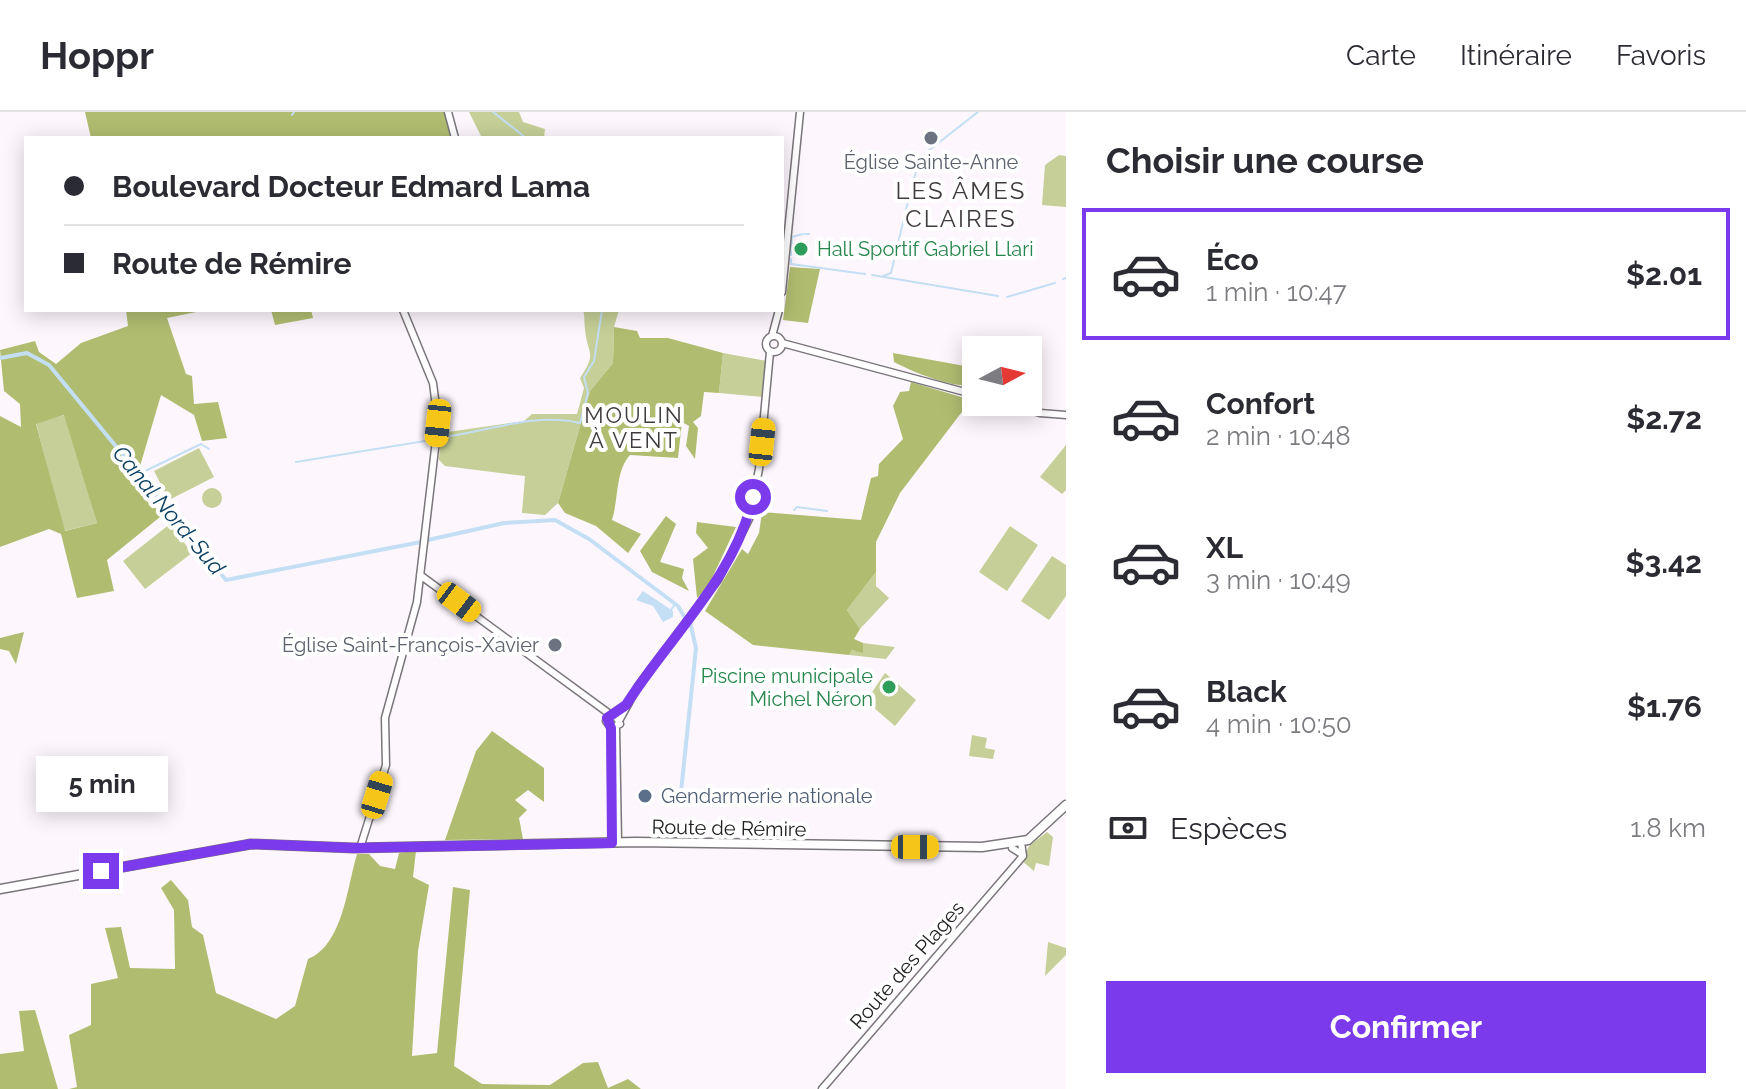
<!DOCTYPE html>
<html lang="fr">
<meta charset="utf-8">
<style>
:root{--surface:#fff;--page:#f7f7f7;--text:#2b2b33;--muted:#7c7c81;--line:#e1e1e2;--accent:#7c3aed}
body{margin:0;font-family:Raleway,sans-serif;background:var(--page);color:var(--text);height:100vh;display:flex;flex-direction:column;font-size:30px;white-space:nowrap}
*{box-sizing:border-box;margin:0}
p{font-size:26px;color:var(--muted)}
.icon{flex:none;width:44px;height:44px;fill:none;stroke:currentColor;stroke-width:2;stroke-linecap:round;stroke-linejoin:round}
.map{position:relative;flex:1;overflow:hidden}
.details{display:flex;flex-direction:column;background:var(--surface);width:680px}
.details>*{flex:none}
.guide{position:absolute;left:24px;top:24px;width:760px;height:176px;border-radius:0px;box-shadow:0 4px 20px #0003;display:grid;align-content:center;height:176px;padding:0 40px;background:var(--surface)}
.needle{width:52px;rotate:83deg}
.tools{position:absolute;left:962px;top:224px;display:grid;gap:16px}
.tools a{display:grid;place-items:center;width:80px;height:80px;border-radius:0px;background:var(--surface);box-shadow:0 4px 20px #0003;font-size:40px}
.end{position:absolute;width:36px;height:36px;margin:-18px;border:10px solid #7c3aed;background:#fff;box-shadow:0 0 0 4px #fff}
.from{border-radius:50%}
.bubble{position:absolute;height:56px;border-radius:0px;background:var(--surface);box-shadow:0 4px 20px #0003;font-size:26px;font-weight:700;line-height:56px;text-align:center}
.car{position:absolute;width:24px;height:48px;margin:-24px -12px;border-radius:10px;box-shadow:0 0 6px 2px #0007;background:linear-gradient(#f5c518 24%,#345 0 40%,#f5c518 0 76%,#345 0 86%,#f5c518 0)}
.guide b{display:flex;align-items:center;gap:28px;height:76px;font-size:30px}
.guide b+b{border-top:2px solid var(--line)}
.guide i{width:20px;height:20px;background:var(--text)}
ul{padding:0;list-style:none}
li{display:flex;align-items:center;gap:24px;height:132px;margin:0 16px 12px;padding:0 24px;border:4px solid transparent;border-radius:0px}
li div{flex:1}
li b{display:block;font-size:30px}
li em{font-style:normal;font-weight:700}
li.selected{border-color:var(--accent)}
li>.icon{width:72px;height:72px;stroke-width:1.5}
h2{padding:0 40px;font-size:36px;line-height:96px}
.pay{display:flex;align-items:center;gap:20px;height:88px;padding:0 40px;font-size:30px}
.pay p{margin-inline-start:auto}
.button{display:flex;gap:16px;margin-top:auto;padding:16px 40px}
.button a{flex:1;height:92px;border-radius:0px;background:var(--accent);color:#fff;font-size:32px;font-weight:700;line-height:92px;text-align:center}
header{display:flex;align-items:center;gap:48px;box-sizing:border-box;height:112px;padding:0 40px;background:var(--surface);border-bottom:2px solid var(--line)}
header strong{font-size:38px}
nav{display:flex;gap:44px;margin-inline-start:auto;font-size:28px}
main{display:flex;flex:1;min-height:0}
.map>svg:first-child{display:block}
</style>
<header>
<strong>Hoppr</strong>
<nav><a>Carte</a><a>Itinéraire</a><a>Favoris</a></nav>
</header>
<main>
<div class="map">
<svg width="1066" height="977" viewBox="0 0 1066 977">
<rect width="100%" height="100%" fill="#fdf7fd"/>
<path fill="#c5cf97" d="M469 0H519L523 10 545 17 544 26H482Z
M1059 43 1066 44V95L1042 93 1045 53Z
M583 198H619L614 215 613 251 590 279 558 391 545 403 522 401 525 364 445 354 439 348 441 321 524 309 532 302H577L584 276 580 266C598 239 587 243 585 217 584 210 585 204 583 198Z
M723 241 767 249 763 285 719 281Z
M65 303 97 411 64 419 36 311Z
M1066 333V378L1062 382 1040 365Z
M199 336 214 365 169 388 154 359Z
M202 386a10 10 0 1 1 20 0a10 10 0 1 1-20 0Z
M170 412 192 441 145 477 123 449Z
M1010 414 1038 433 1007 479 979 460Z
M1052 444 1066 453V484L1049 508 1021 489Z
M876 460V474L889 486 860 517 847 498Z
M863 531 895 535 886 547 849 543 852 538 863 540Z
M885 561 916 588 895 614 866 589Z
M972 623 987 626 985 636 995 638 993 647 969 644Z
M1047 720 1053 725 1049 754 1036 751 1034 759 1022 749 1029 734Z
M1048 830 1066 836V843L1045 864Z"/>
<path fill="#b0bd70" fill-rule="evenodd" d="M85 0H444L450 9 451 26H91Z
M790 155 820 157 808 211 783 208Z
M126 198H206L167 206 186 262 192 264 194 292 218 290 227 326 202 329 194 303 161 283 138 361 160 405 107 448 114 479 77 486 61 422 49 417 0 435V304L21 315 20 292 4 279 0 238 35 229 39 240 56 252 81 231 128 214ZM64 303 97 411 65 419 36 312Z
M271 198H311L313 206 275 213Z
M614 215 637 219 640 226H668L723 241 719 281 704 280 701 304 693 310 698 316 695 347 686 334 689 314 682 310 678 346 630 343C615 360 619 386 612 408L641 422 628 441 596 414 565 401 558 391 590 279 613 251Z
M893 241 976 256V274C950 275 917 262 894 250Z
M911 270 971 288 900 381 876 430V460L847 498 860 517 854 527 863 531V541L852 538 849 543 753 533 705 499 742 437 748 442 759 421 762 400 861 408 871 366 878 364 879 352 903 327 893 294 900 280 909 279Z
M666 404 676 412 660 450 684 457 682 466 689 479 652 460 640 439Z
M697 410 736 415 707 477 697 486 693 447 708 436 696 421Z
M24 520 16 552 9 539 0 537V526Z
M492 619 544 656V690L528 678 515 688 527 698 519 706 523 727 445 728 476 639Z
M416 739 413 765 429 773 418 839 412 944 437 941 453 775 470 778 454 954 482 972 550 973 583 951 598 950 608 976 628 967 641 977H69L77 975 69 923 91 913V872L118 866 105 816 121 815 130 856 175 857 174 798 161 776 171 768 188 788 192 815 203 823 216 881 276 907 295 894 308 847C343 833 347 775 357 742H369L380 754 395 757 399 741Z
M35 898 58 977H0V942L24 939 19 899Z"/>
<path fill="#c4def4" d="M643 479 673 499V505L663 510 653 494 636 488Z"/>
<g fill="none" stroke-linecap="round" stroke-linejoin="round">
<path stroke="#c4def4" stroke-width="2" d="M493 0 526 26
M292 3 294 0
M928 39 978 0
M911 77 920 47 925 42
M805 122H809
M791 143 792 125 803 122
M791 147V152L865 162
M872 163 998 184
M883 164 891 161 909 85
M1063 167 1066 166
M1007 185 1055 171
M445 325C488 319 537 300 580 311L588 281 584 265 594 249 602 198
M296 350 431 328
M139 362 201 332 209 337
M794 398 797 395 827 399
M671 498 675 492"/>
<path stroke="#c4def4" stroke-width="4" d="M0 246 27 241 49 253 226 468 421 430
M428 428 504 411 555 408 589 427 678 494 685 506
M681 680 696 536 690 510"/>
<defs>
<path id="minor" d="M448 0 455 26
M782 180 800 0
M766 232a8 8 0 1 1 16 0a8 8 0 1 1-16 0Z
M772 224 779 198
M782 231 976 283
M1000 290 1040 301 1066 303
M420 463 611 603
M620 607 638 574 718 468 749 407 759 357 770 240
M611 616 620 612 615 603 606 609 611 616 612 731
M616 616 618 731
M360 736 386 653 385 606 417 490 438 311 433 271 403 198
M1012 736 1020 741
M822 977 1023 744 1021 730"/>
<path id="major" d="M0 777 251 732 354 736 636 730 982 735 1028 728 1066 693"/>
</defs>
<use href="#minor" stroke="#7a757a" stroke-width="9"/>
<use href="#major" stroke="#7a757a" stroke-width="11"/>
<use href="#minor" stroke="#fff" stroke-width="6"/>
<use href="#major" stroke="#fff" stroke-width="8"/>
</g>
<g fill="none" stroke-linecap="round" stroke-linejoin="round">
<path stroke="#7c3aed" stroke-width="10" d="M101 759 251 732 354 736 612 731 611 616 607 606 626 593C669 525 735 466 753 385"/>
</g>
<g fill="#6b7280" stroke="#fff" stroke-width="3">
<circle cx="931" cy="26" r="8"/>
<circle cx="555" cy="533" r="8"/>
</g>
<g fill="#2e9e5b" stroke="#fff" stroke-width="3">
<circle cx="801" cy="137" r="8"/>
<circle cx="889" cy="575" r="8"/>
</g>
<circle fill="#5c6f8a" stroke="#fff" stroke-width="3" cx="645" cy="684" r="8"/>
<g text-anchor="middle" stroke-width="8" stroke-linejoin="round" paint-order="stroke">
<g font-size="20" fill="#5b616d" stroke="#fff">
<text x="931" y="57">Église Sainte-Anne</text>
<text x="539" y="540" text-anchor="end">Église Saint-François-Xavier</text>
</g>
<g font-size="20" fill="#27864d" stroke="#fff" text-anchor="start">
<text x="817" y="144">Hall Sportif Gabriel Llari</text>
<text x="873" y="571" text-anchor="end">Piscine municipale<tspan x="873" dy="23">Michel Néron</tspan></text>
</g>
<g font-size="20" fill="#4e5e75" stroke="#fff" text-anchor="start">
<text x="661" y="691">Gendarmerie nationale</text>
</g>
<g font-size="20" fill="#222022" stroke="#fff">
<text transform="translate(729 716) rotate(1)" y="7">Route de Rémire</text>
<text transform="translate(907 853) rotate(-49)" y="7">Route des Plages</text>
</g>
<g font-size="22" letter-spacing="2" fill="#403b3f" stroke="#fff">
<text x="634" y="311">MOULIN<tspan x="634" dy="25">À VENT</tspan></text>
</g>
<g font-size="22" font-style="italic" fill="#0c4063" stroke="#fff">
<text transform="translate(169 398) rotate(50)" y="8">Canal Nord-Sud</text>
</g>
<g font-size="24" letter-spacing="2" fill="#403b3f" stroke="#fff">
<text x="961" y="87">LES ÂMES<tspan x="961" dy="28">CLAIRES</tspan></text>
</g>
</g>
</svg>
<div class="tools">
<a><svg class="needle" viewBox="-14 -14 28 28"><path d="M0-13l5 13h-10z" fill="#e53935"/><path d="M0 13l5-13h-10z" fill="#7c7c81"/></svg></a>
</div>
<i class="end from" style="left:753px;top:385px"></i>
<i class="end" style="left:101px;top:759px"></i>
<div class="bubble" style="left:36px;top:644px;width:132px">5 min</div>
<i class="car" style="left:438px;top:311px;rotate:186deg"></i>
<i class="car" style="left:762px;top:330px;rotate:6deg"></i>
<i class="car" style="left:459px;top:490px;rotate:127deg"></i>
<i class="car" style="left:377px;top:683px;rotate:17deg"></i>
<i class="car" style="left:915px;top:735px;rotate:90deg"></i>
<div class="guide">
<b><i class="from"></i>Boulevard Docteur Edmard Lama</b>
<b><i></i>Route de Rémire</b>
</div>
</div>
<section class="details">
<h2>Choisir une course</h2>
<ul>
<li class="selected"><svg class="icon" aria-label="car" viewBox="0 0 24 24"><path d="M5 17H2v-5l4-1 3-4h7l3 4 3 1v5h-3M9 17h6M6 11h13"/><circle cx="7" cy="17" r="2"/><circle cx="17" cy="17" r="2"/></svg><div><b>Éco</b><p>1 min · 10:47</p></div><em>$2.01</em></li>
<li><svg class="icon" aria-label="car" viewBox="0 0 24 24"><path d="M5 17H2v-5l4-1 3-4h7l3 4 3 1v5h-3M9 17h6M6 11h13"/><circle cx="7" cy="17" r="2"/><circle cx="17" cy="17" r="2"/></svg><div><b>Confort</b><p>2 min · 10:48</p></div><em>$2.72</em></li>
<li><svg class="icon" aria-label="car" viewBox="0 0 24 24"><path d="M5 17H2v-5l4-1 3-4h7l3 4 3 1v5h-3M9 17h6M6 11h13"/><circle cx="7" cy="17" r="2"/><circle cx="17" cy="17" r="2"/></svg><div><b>XL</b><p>3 min · 10:49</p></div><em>$3.42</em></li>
<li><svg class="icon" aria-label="car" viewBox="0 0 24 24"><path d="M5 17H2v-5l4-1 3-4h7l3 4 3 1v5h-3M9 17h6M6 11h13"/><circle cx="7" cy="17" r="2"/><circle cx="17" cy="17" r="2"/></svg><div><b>Black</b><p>4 min · 10:50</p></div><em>$1.76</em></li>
</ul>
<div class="pay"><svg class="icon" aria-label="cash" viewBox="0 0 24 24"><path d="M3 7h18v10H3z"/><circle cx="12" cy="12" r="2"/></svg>Espèces<p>1.8 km</p></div>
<div class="button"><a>Confirmer</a></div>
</section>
</main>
